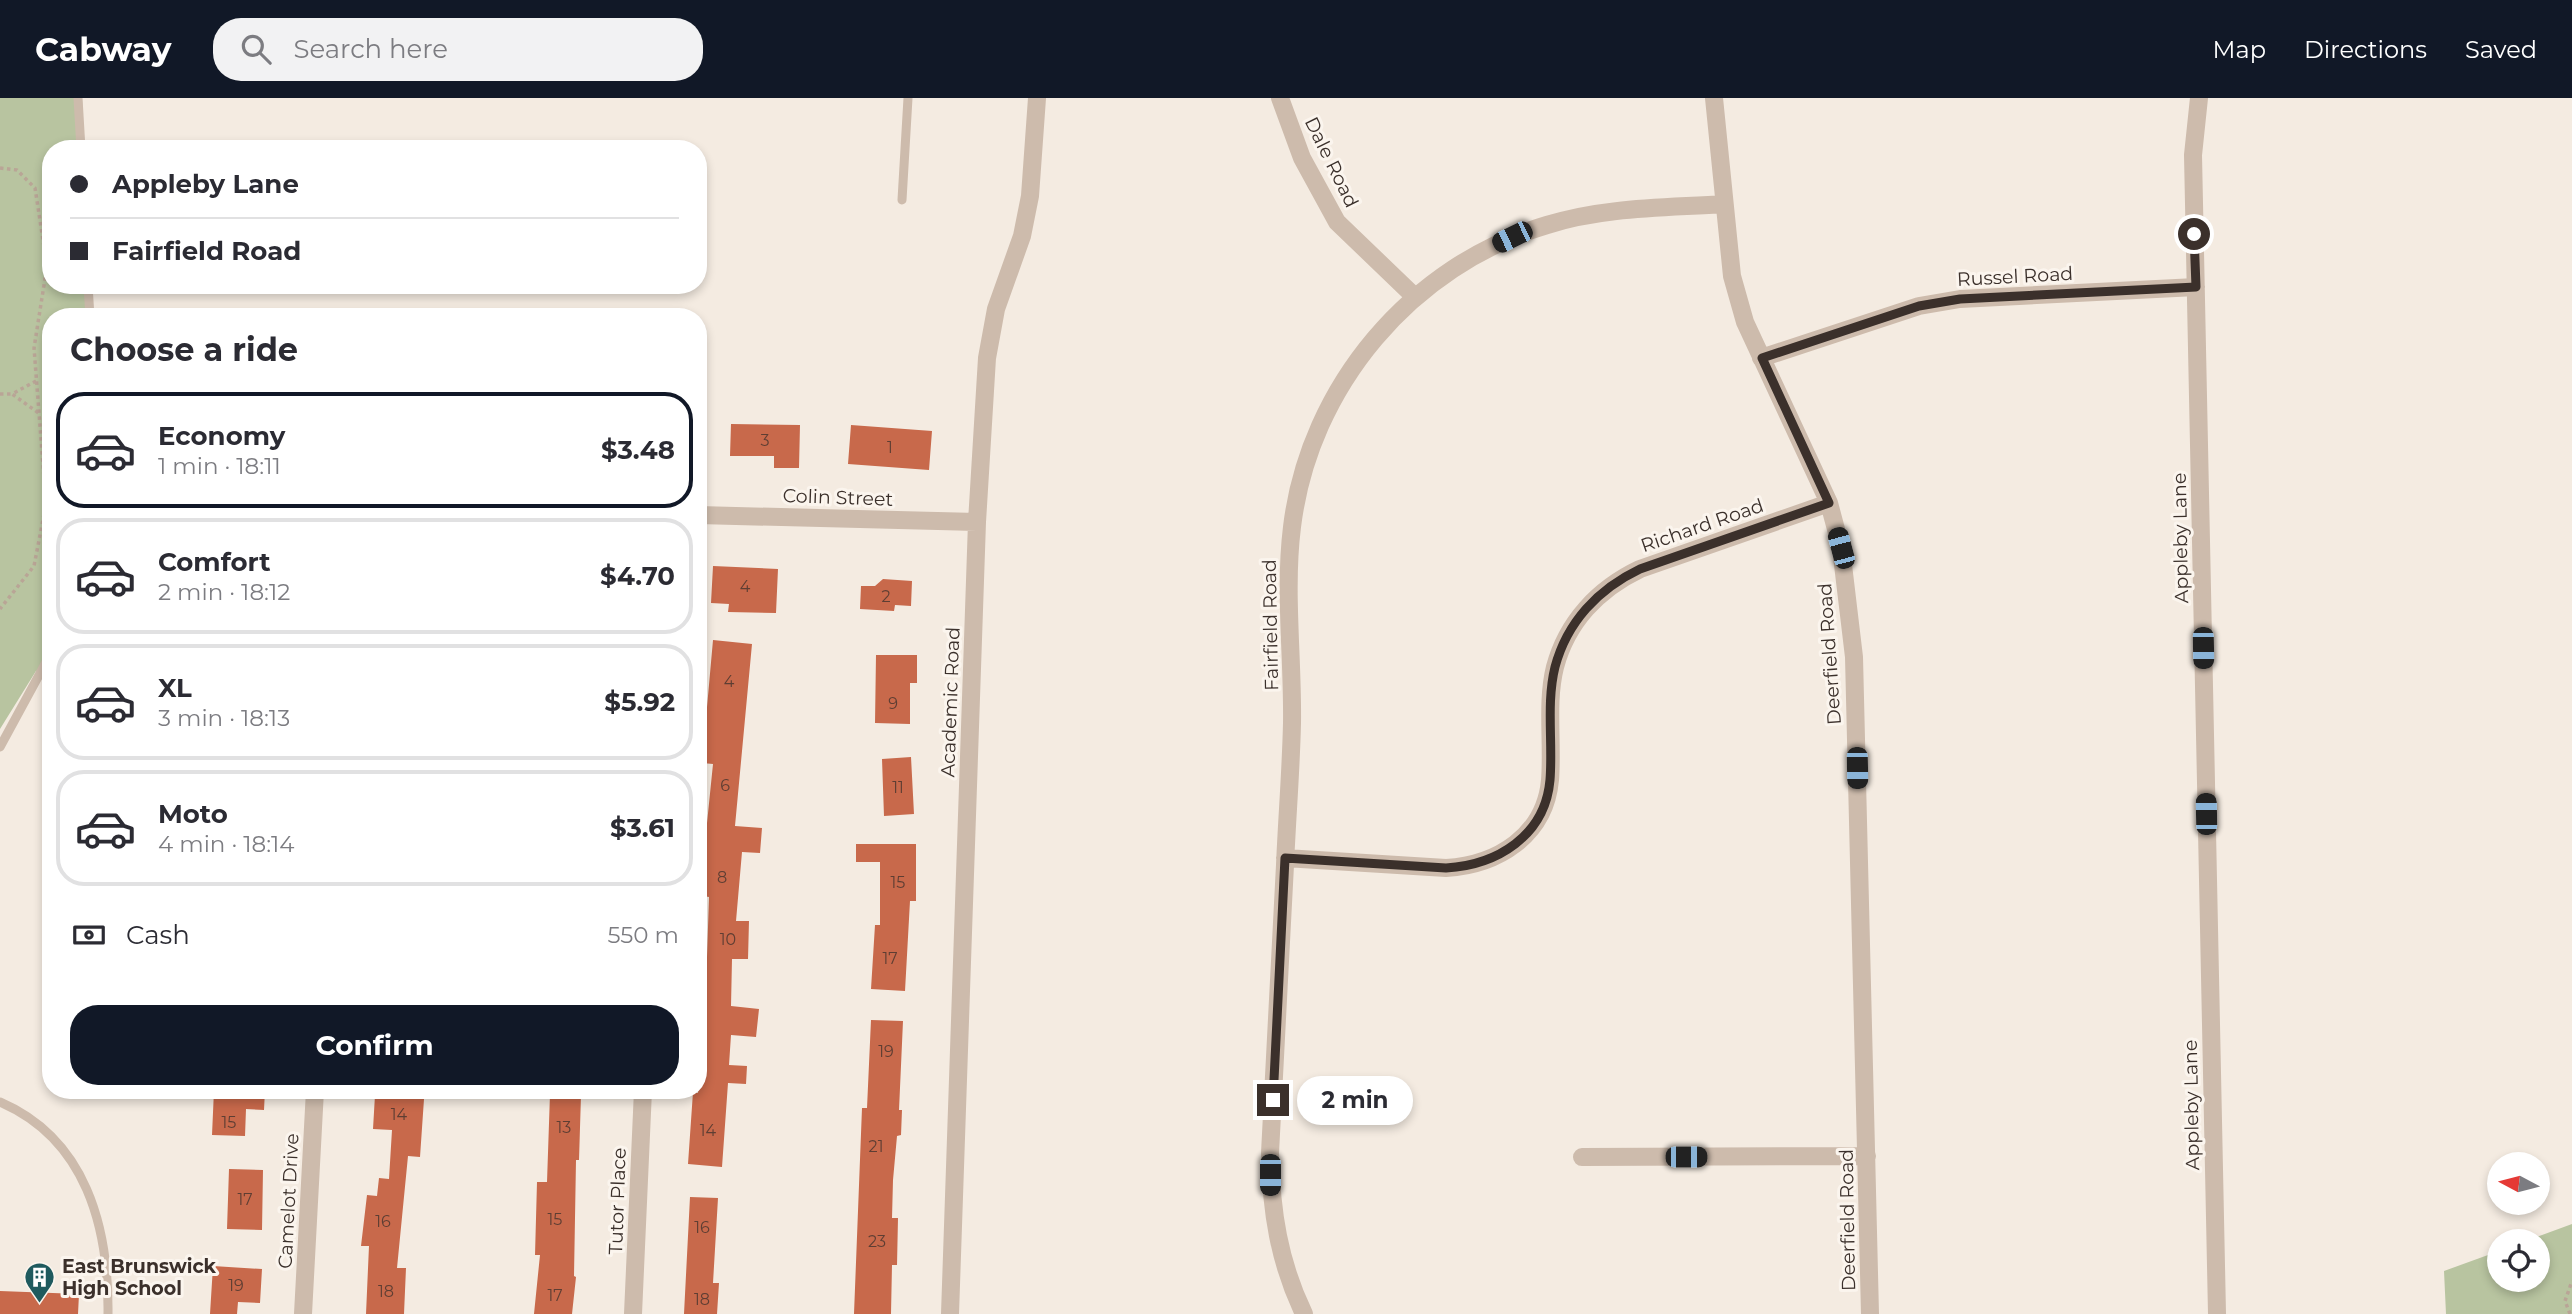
<!DOCTYPE html>
<meta charset="utf-8">
<style>
:root{--surface:#fff;--page:#f2f2f3;--text:#2b2b33;--muted:#7c7c81;--line:#e1e1e2;--accent:#111827}
body{margin:0;font-family:Montserrat,sans-serif;background:var(--page);color:var(--text);height:100vh;display:flex;flex-direction:column;font-size:26px;white-space:nowrap}
*{box-sizing:border-box;margin:0}
p{font-size:23px;color:var(--muted)}
.icon{flex:none;width:38px;height:38px;fill:none;stroke:currentColor;stroke-width:2;stroke-linecap:round;stroke-linejoin:round}
.map{position:relative;flex:1;overflow:hidden}
.panel{position:absolute;left:42px;top:210px;width:665px;height:791px;display:flex;flex-direction:column;background:var(--surface);border-radius:28px;box-shadow:0 4px 10px #0003}
.panel>*{flex:none}
.hud{position:absolute;left:42px;top:42px;width:665px;height:154px;border-radius:28px;box-shadow:0 4px 10px #0003;display:grid;align-content:center;height:154px;padding:0 28px;background:var(--surface)}
.needle{width:46px;rotate:277deg}
.buttons{position:absolute;left:2487px;top:1054px;display:grid;gap:14px}
.buttons a{display:grid;place-items:center;width:63px;height:63px;border-radius:50%;background:var(--surface);box-shadow:0 4px 10px #0003;font-size:35px}
.end{position:absolute;width:32px;height:32px;margin:-16px;border:9px solid #3b302b;background:#fff;box-shadow:0 0 0 4px #fff}
.from{border-radius:50%}
.bubble{position:absolute;height:49px;border-radius:24px;background:var(--surface);box-shadow:0 4px 10px #0003;font-size:23px;font-weight:700;line-height:49px;text-align:center}
.car{position:absolute;width:21px;height:42px;margin:-21px -10px;border-radius:9px;box-shadow:0 0 5px 2px #0007;background:linear-gradient(#222 24%,#8ab4d8 0 40%,#222 0 76%,#8ab4d8 0 86%,#222 0)}
.hud b{display:flex;align-items:center;gap:24px;height:66px;font-size:26px}
.hud b+b{border-top:2px solid var(--line)}
.hud i{width:18px;height:18px;background:var(--text)}
ul{padding:0;list-style:none}
li{display:flex;align-items:center;gap:21px;height:116px;margin:0 14px 10px;padding:0 14px;border:4px solid var(--line);border-radius:28px}
li div{flex:1}
li b{display:block;font-size:26px}
li em{font-style:normal;font-weight:700}
li.active{border-color:var(--accent)}
li>.icon{width:63px;height:63px;stroke-width:1.5}
h2{padding:0 28px;font-size:32px;line-height:84px}
.pay{display:flex;align-items:center;gap:18px;height:77px;padding:0 28px;font-size:26px}
.pay p{margin-inline-start:auto}
.cta{display:flex;gap:14px;margin-top:auto;padding:14px 28px}
.cta a{flex:1;height:80px;border-radius:28px;background:var(--accent);color:#fff;font-size:28px;font-weight:700;line-height:80px;text-align:center}
header{display:flex;align-items:center;gap:42px;box-sizing:border-box;height:98px;padding:0 35px;background:var(--accent);color:#fff}
header strong{font-size:33px}
nav{display:flex;gap:38px;margin-inline-start:auto;font-size:24px}
.search{width:490px;height:63px;background:var(--page);display:flex;align-items:center;gap:18px;box-sizing:border-box;padding:0 24px;border-radius:28px;color:var(--muted);font-size:26px}
.map>svg:first-child{display:block}
</style>
<header>
<strong>Cabway</strong>
<div class="search"><svg class="icon" aria-label="search" viewBox="0 0 24 24"><circle cx="10" cy="10" r="6"/><path d="M15 15l6 6"/></svg>Search here</div>
<nav><a>Map</a><a>Directions</a><a>Saved</a></nav>
</header>
<div class="map">
<svg width="2572" height="1216" viewBox="0 0 2572 1216">
<rect width="100%" height="100%" fill="#f4ebe1"/>
<path fill="#b8c4a0" d="M0 0H82L84 51H51V187H89L90 219H51V571L36 573 0 631Z
M2572 1126V1216H2446L2444 1173 2499 1153V1181H2538V1143H2526Z"/>
<path fill="#c8694b" d="M731 326 800 327 799 370H774V358H730Z
M851 327 932 333 929 372 848 366Z
M713 468 778 471 776 515 728 514 729 506 711 505Z
M883 481 912 483 911 508 895 507 894 513 860 511 861 488H875Z
M713 542 752 546 735 728 762 730 760 755 742 754 736 823H749L748 861H732L731 908 759 911 756 939 731 937 729 967 747 968 746 986 728 985 722 1069 688 1066 693 994 698 995 703 939 698 938V859H707L709 799 703 798 707 760 698 759V740L700 725H707L713 666 702 665Z
M876 557H917V585H910V626L875 625Z
M911 659 914 716 884 718 882 661Z
M856 746H916V803H910L905 893 871 891 875 827H880V764H856Z
M871 922 903 923 899 1012H902L901 1037 897 1038 893 1082 892 1120H898L897 1167H892L891 1216H854L862 1010H867Z
M214 992H265L264 1012 246 1011 245 1038 212 1037Z
M550 996 581 997 579 1062H576L574 1178 576 1179 572 1216H534L540 1157H535L537 1084H547Z
M375 997 424 1001 420 1059 408 1058 397 1170H406L404 1216H366L369 1148H361L367 1097 377 1098 379 1080 389 1081 392 1032 373 1031Z
M229 1071 263 1072 262 1132 227 1131Z
M690 1099 718 1100 713 1185H719L717 1216H684Z
M213 1168 262 1171 260 1205 238 1204 237 1216H210Z
M0 1193 79 1196 78 1216H0Z"/>
<g fill="none" stroke-linecap="round" stroke-linejoin="round">
<path stroke="#b9a596" stroke-width="3.5" stroke-dasharray="3.5 3.5" stroke-linecap="butt" d="M0 70 17 72 35 90 47 168 34 250 46 406 34 468 0 511
M36 283 12 296 40 316
M0 296H12
M2570 1216 2565 1203 2572 1183"/>
<path stroke="#cdbbac" stroke-width="9" d="M78 0 81 51
M902 102 908 0
M88 187 90 219
M0 649 51 555
M0 1004C86 1041 109 1129 108 1216"/>
<path stroke="#cdbbac" stroke-width="18" d="M1280 0 1302 60 1337 124 1415 199
M1714 0 1732 178 1745 224 1829 405 1841 450 1854 559 1870 1216
M2199 0 2193 57 2217 1216
M1761 260 1919 208 1960 201 2196 189
M698 417 977 424
M1285 760 1446 770C1497 767 1545 738 1550 682 1553 645 1546 605 1555 569 1567 524 1598 491 1640 471L1829 405
M1582 1059 1867 1058
M303 1216 315 992
M633 1216 643 992
M950 1216 977 424 987 260 996 211 1022 138 1030 98 1037 0
M1304 1216C1279 1164 1271 1113 1270 1055 1275 959 1280 863 1285 767 1287 720 1291 672 1292 625 1293 560 1284 493 1292 429 1309 288 1412 167 1547 127 1604 109 1665 110 1724 106"/>
</g>
<g fill="none" stroke-linecap="round" stroke-linejoin="round">
<path stroke="#3b302b" stroke-width="9" d="M1273 1002 1285 760 1446 770C1497 767 1545 738 1550 682 1553 645 1546 605 1555 569 1567 524 1598 491 1640 471L1829 405 1762 260 1919 208 1960 201 2196 189 2194 136"/>
</g>
<defs>
<symbol id="building-pin" viewBox="-11 -11 22 30"><path d="M0 17L-7.5 6A9.5 9.5 0 1 1 7.5 6Z" fill="#1f5a5e" stroke="#fbf5ee"/><path d="M-4-6H4V6H1V3H-1V6H-4ZM-2.5-4.3h1.7v1.8h-1.7ZM.8-4.3h1.7v1.8H.8ZM-2.5-1h1.7V.8h-1.7ZM.8-1h1.7V.8H.8Z" fill="#fff"/></symbol>
</defs>
<g fill-rule="evenodd">
<use href="#building-pin" x="22" y="1162" width="35" height="47"/>
</g>
<g text-anchor="middle" stroke-width="6" stroke-linejoin="round" paint-order="stroke">
<g font-size="16" fill="#5e3e33">
<text x="765" y="348">3</text>
<text x="890" y="355">1</text>
<text x="745" y="494">4</text>
<text x="886" y="504">2</text>
<text x="729" y="589">4</text>
<text x="893" y="611">9</text>
<text x="725" y="693">6</text>
<text x="898" y="695">11</text>
<text x="722" y="785">8</text>
<text x="898" y="790">15</text>
<text x="728" y="847">10</text>
<text x="890" y="866">17</text>
<text x="886" y="959">19</text>
<text x="399" y="1022">14</text>
<text x="229" y="1030">15</text>
<text x="564" y="1035">13</text>
<text x="708" y="1038">14</text>
<text x="876" y="1054">21</text>
<text x="245" y="1107">17</text>
<text x="555" y="1127">15</text>
<text x="383" y="1129">16</text>
<text x="702" y="1135">16</text>
<text x="877" y="1149">23</text>
<text x="236" y="1193">19</text>
<text x="386" y="1199">18</text>
<text x="555" y="1203">17</text>
<text x="702" y="1207">18</text>
</g>
<g font-size="19" fill="#3b302b" stroke="#fbf5ee">
<text transform="translate(1332 64) rotate(64)" y="7">Dale Road</text>
<text transform="translate(2015 178) rotate(-3)" y="7">Russel Road</text>
<text transform="translate(838 399) rotate(2)" y="7">Colin Street</text>
<text transform="translate(1702 427) rotate(-19)" y="7">Richard Road</text>
<text transform="translate(2180 440) rotate(-91)" y="7">Appleby Lane</text>
<text transform="translate(1270 527) rotate(-91)" y="7">Fairfield Road</text>
<text transform="translate(1829 556) rotate(-94)" y="7">Deerfield Road</text>
<text transform="translate(950 604) rotate(-88)" y="7">Academic Road</text>
<text transform="translate(2191 1007) rotate(-91)" y="7">Appleby Lane</text>
<text transform="translate(288 1103) rotate(-87)" y="7">Camelot Drive</text>
<text transform="translate(617 1103) rotate(-88)" y="7">Tutor Place</text>
<text transform="translate(1847 1122) rotate(-91)" y="7">Deerfield Road</text>
</g>
<g font-size="19" font-weight="bold" fill="#3b302b" stroke="#fbf5ee" text-anchor="start">
<text x="62" y="1175">East Brunswick<tspan x="62" dy="22">High School</tspan></text>
</g>
</g>
</svg>
<div class="buttons">
<a><svg class="needle" viewBox="-14 -14 28 28"><path d="M0-13l5 13h-10z" fill="#e53935"/><path d="M0 13l5-13h-10z" fill="#7c7c81"/></svg></a>
<a><svg class="icon" aria-label="locate" viewBox="0 0 24 24"><circle cx="12" cy="12" r="6"/><path d="M12 2v4M12 18v4M2 12h4M18 12h4"/></svg></a>
</div>
<i class="end from" style="left:2194px;top:136px"></i>
<i class="end" style="left:1273px;top:1002px"></i>
<div class="bubble" style="left:1297px;top:978px;width:116px">2 min</div>
<i class="car" style="left:1512px;top:139px;rotate:244deg"></i>
<i class="car" style="left:1841px;top:450px;rotate:345deg"></i>
<i class="car" style="left:2203px;top:550px;rotate:179deg"></i>
<i class="car" style="left:1857px;top:670px;rotate:179deg"></i>
<i class="car" style="left:2206px;top:716px;rotate:359deg"></i>
<i class="car" style="left:1686px;top:1059px;rotate:90deg"></i>
<i class="car" style="left:1270px;top:1077px;rotate:180deg"></i>
<div class="hud">
<b><i class="from"></i>Appleby Lane</b>
<b><i></i>Fairfield Road</b>
</div>
<section class="panel">
<h2>Choose a ride</h2>
<ul>
<li class="active"><svg class="icon" aria-label="car" viewBox="0 0 24 24"><path d="M5 17H2v-5l4-1 3-4h7l3 4 3 1v5h-3M9 17h6M6 11h13"/><circle cx="7" cy="17" r="2"/><circle cx="17" cy="17" r="2"/></svg><div><b>Economy</b><p>1 min · 18:11</p></div><em>$3.48</em></li>
<li><svg class="icon" aria-label="car" viewBox="0 0 24 24"><path d="M5 17H2v-5l4-1 3-4h7l3 4 3 1v5h-3M9 17h6M6 11h13"/><circle cx="7" cy="17" r="2"/><circle cx="17" cy="17" r="2"/></svg><div><b>Comfort</b><p>2 min · 18:12</p></div><em>$4.70</em></li>
<li><svg class="icon" aria-label="car" viewBox="0 0 24 24"><path d="M5 17H2v-5l4-1 3-4h7l3 4 3 1v5h-3M9 17h6M6 11h13"/><circle cx="7" cy="17" r="2"/><circle cx="17" cy="17" r="2"/></svg><div><b>XL</b><p>3 min · 18:13</p></div><em>$5.92</em></li>
<li><svg class="icon" aria-label="car" viewBox="0 0 24 24"><path d="M5 17H2v-5l4-1 3-4h7l3 4 3 1v5h-3M9 17h6M6 11h13"/><circle cx="7" cy="17" r="2"/><circle cx="17" cy="17" r="2"/></svg><div><b>Moto</b><p>4 min · 18:14</p></div><em>$3.61</em></li>
</ul>
<div class="pay"><svg class="icon" aria-label="cash" viewBox="0 0 24 24"><path d="M3 7h18v10H3z"/><circle cx="12" cy="12" r="2"/></svg>Cash<p>550 m</p></div>
<div class="cta"><a>Confirm</a></div>
</section>
</div>
